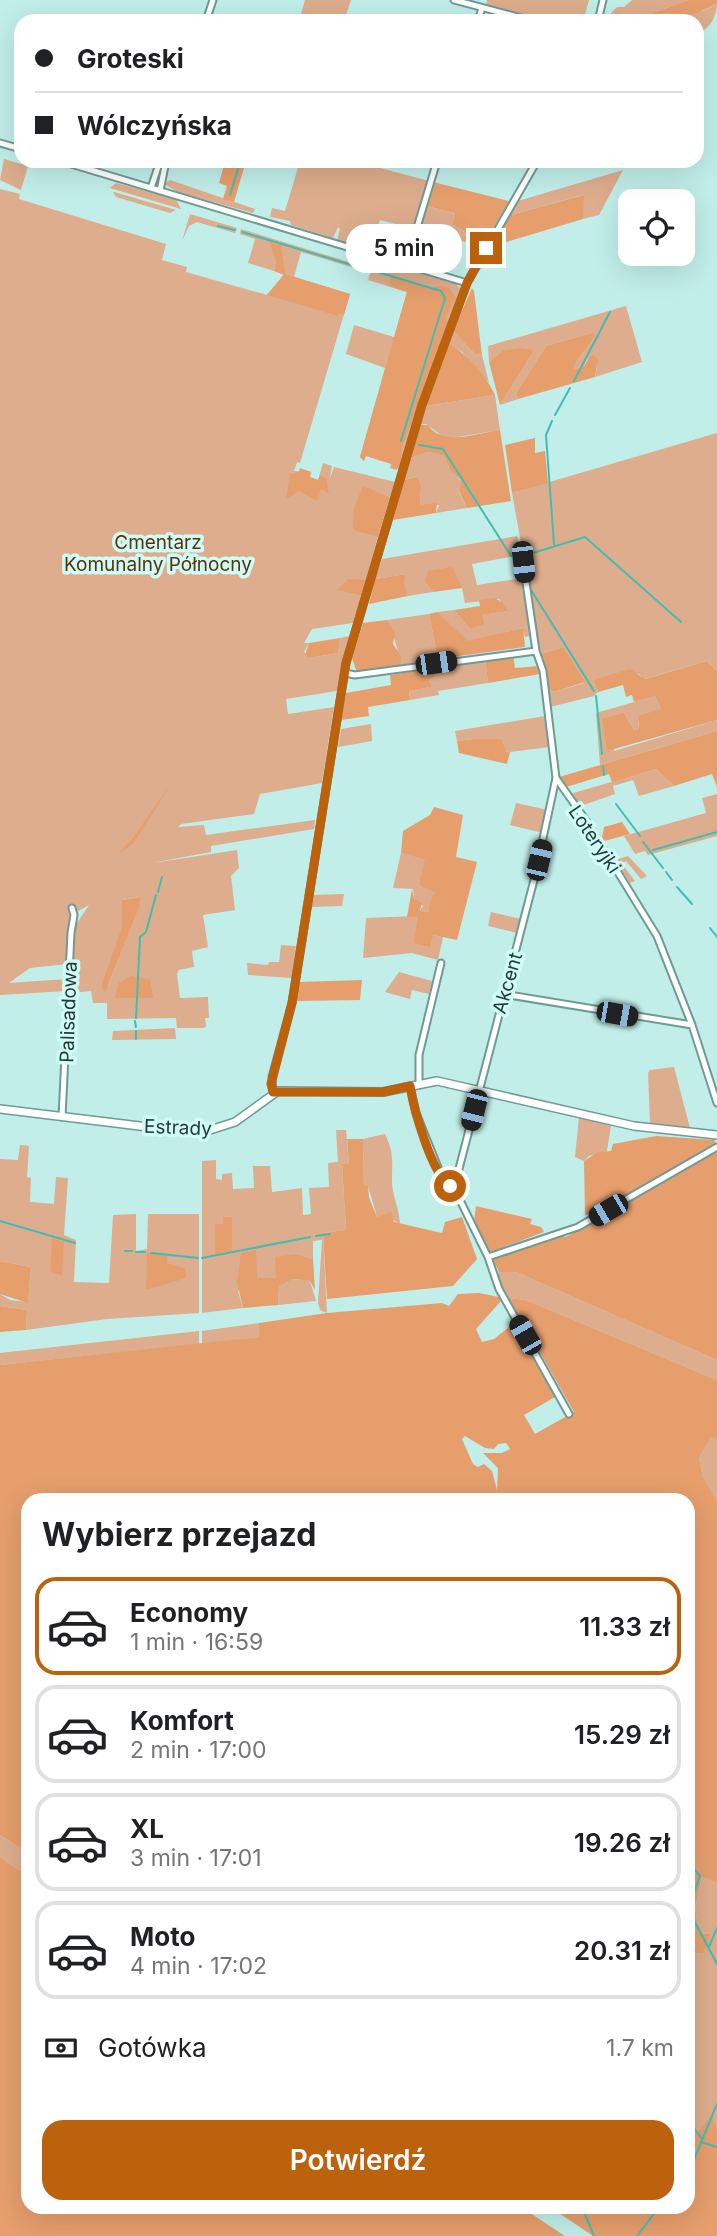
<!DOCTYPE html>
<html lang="pl">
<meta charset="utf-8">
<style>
:root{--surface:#fff;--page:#f2f2f2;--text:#202124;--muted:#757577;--line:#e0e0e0;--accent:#bd620c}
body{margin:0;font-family:Inter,sans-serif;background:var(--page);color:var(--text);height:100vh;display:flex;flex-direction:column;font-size:26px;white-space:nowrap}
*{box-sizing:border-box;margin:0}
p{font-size:23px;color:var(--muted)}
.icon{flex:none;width:38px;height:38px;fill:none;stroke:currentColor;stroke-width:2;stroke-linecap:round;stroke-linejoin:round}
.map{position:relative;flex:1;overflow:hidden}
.panel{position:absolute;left:21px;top:1493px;width:674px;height:721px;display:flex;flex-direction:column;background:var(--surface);border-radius:21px;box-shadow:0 7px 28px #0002}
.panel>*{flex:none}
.guide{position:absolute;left:14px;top:14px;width:690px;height:154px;border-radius:21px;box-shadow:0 7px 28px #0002;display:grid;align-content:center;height:154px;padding:0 21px;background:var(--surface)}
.fabs{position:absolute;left:618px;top:189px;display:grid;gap:14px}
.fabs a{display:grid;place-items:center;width:77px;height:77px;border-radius:14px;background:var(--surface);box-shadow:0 7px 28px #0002;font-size:35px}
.end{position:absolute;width:32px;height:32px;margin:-16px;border:9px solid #bd620c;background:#fff;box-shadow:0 0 0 4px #fff}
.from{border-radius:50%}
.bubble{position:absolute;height:49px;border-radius:21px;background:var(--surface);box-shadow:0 7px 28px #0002;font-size:23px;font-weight:600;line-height:49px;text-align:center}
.car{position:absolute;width:21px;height:42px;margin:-21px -10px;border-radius:9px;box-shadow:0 0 5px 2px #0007;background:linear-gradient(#222 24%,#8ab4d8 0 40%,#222 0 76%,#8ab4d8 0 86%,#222 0)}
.guide b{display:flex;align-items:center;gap:24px;height:66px;font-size:26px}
.guide b+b{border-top:2px solid var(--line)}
.guide i{width:18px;height:18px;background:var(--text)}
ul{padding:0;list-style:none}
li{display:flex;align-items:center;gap:21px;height:98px;margin:0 14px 10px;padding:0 7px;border:4px solid var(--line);border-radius:21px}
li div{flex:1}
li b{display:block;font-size:26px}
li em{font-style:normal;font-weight:600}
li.on{border-color:var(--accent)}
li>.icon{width:63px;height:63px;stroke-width:1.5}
h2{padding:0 21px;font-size:32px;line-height:84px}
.pay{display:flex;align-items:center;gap:18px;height:77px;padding:0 21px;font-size:26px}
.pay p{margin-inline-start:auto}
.cta{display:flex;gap:14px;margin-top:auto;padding:14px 21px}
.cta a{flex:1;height:80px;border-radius:21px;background:var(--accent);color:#fff;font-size:28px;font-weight:600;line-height:80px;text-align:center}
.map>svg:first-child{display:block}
</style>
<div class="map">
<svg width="717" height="2236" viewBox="0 0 717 2236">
<rect width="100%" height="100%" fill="#c1eee9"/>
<path fill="#ddad8d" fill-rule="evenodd" d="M305 0H351L344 21H299Z
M487 0H589L583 21H549L486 6Z
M632 0H689L647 15 603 21 617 7H624Z
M717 4C717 15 710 29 699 33L696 21H645L666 13 702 11Z
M4 159 28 166 21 190 0 180Z
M300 161H354L429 181 415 229 380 220 375 238 394 244 391 255 337 240 340 229 338 227 333 238 291 225 290 221 270 217 272 208 285 211Z
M623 170 599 215 583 219V195L510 215 518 201Z
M170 180 255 209 253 213 178 192 164 184Z
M116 183 176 199 181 209 110 188Z
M0 189 20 194 19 199 166 244 162 260 187 267 186 272 267 295 284 274 276 260 274 271 248 263 255 239 240 234 241 229 359 265 358 269 301 252 294 277 350 294 300 463 297 462 294 471 311 472 309 477 318 480 323 463 332 466 330 478 334 467 395 482 390 497 371 490 358 532 378 537 366 580 338 590 362 596 353 623 312 629 304 643H309L304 652 309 658 338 653 340 638 350 636 337 691 286 699 288 714 334 707 322 783 260 794 254 814 181 824 178 827 204 825 206 835 315 820 314 829 211 846V852L152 863 237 850 239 868 231 876 235 910 203 915 208 947 192 951 194 967 179 970 177 974 180 998 208 997 209 1018H205L206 1027 203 1028H177L176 1018 107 1019V1003H93L91 991 71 993 73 929 89 905 69 916 72 924 67 964 30 968 9 983 67 979V991L0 995ZM139 897 138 908 108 986 103 979 122 928V900Z
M113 192H114L176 210 170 213 116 197Z
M426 206 455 213 452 225 462 229 467 237 485 242 482 247 427 231 424 246 429 255 436 257 433 265 428 267 411 262Z
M190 214 237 228 235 233 197 222 189 226 182 241Z
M374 260 456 284 460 288 400 468 396 470 390 468 391 463 366 456 364 461 360 457 385 368 346 354 354 325 394 337 407 292 368 280 367 284Z
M626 306 642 362 595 377 597 368 587 359 584 366 575 369 574 367C579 353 593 347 595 332L546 346 516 393 518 399 500 405 532 354 502 351 489 362 488 346Z
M453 331 475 354 482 355 489 383 462 352 449 343Z
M495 395 500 430 446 439 426 424 420 425 425 406Z
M717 433V671L707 661 644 679 639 674 593 680 598 692 594 696 550 707 548 688 554 692 584 683 563 647 541 654 512 493Z
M429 452 444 454 449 469 461 481 459 492 467 508 436 513 439 505H420L421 487 412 478 404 480 410 458Z
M517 536 520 555 472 564 477 585 523 578 533 635 525 637 522 628 468 642 437 612 454 610 470 629 482 615 507 611 499 599 465 603 462 588 425 582 433 592 408 596 403 581 406 574 375 579 382 559Z
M429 614 438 659 400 665C401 659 391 625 387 620Z
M485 659 488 683 438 691 439 695 410 700 409 691 430 687 429 678 435 677 434 668Z
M655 696 661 709 638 721 639 728 634 730 624 713 614 751 717 720V731L600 765 596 713Z
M545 716 549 747 510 752 473 739 457 741 455 731Z
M371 724 372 741 338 747 341 729Z
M656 769 674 786 639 796 633 780 613 786 615 794 578 807 570 794Z
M717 794V836L648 855 645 851 635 854 624 836 706 813 702 798Z
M516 803 548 810 543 833 510 825Z
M401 853 426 858 419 883 435 892 429 912 420 911 423 906 414 899 413 889 393 888Z
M628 856 647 876 641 879 626 861 622 864 635 881 630 883 615 860Z
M344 894 342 906 309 907 312 895Z
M491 912 521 919 517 933 488 926Z
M418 916 433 935 443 937 438 960 412 953 363 958 366 918Z
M281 945 296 946 292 978 248 975 247 963 268 965 269 962H279Z
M399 972 432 981 429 994 412 990 410 999 385 992Z
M175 1028 176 1039 112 1040 113 1031Z
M674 1067 690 1128 650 1123 648 1073 650 1070Z
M579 1117 611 1126 607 1151 589 1156 584 1161 575 1157Z
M336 1130H346L349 1164 342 1165 346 1230 323 1233 327 1313 320 1310 318 1303 322 1240 313 1241V1259L295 1254 276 1279 257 1278 238 1291 243 1308 202 1313V1161L216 1160V1179L222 1180V1174L232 1173 233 1189 254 1188 253 1166H270L272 1192 302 1188 303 1215 311 1214 309 1188 329 1187 328 1163 338 1162Z
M385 1134C394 1153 392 1161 392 1179 391 1194 400 1209 400 1225L392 1219 377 1217 368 1186H364L363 1139Z
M20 1145 29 1146 27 1177 31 1178 30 1202 54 1204 56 1177 68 1178 64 1235 76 1240 74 1282 109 1283 113 1215 136 1214V1251L147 1249 148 1214H199V1313L107 1319 26 1330 27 1310 0 1306V1294L10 1300 28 1302 31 1267 0 1261V1159L18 1160Z
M499 1272H516L717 1360V1380L526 1300 509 1298 496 1277Z
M293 1279 310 1281 316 1301 278 1305 279 1285Z
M259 1323V1337L202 1344V1331Z
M199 1331V1344L0 1365V1353Z
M711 1437H717V1501L703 1477 699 1458Z
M0 1835 28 1853V1876L0 1857Z
M702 1877 717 1883V2127L712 2117 697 2133 688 2121V1952L703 1954 710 1934 699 1933 695 1908Z"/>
<path fill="#e69e6d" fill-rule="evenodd" d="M689 0H717V4L694 14 666 13 645 21H615L647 15Z
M225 161H246L234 202 223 199 227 186 219 183Z
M433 182 509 201 485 242 467 236 462 229 452 225 455 213 426 206Z
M584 195 583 219 493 246 510 215Z
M269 242 281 245 285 274 350 294 344 315 339 313 338 316 267 295 284 275 274 271 276 260Z
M391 277 431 289 437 286 448 287 456 298 446 318 448 329 402 447 400 465 394 469 391 464 366 456 364 461 360 457 407 292 389 286Z
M472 288 474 291 482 355 475 354 453 331Z
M595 332C593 347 579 353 574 367L575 369 584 366 590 356 594 355 598 360 595 377 518 399 516 393 546 346Z
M449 343C467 355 486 375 495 395L425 406Z
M522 348 533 350 532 354 500 405 489 362 502 351Z
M420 425H428C442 447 478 433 500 430L511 501 467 508 459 491 461 480 450 471 444 455 429 452 410 458Z
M535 438V453L545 451 548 483 512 493 505 445Z
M300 468 311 472 310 477 318 480 320 475 326 479 329 494 321 489 317 501 299 491 286 499 290 474 299 472Z
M412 478H418L421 487 420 505 437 503 436 513 393 520 404 480Z
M363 486 390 497 378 537 358 532 353 528 354 508Z
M452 567 462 588 433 592 425 582 428 571Z
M406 574 404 582 408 596 369 604 375 579Z
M348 579 366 580 362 596 337 590Z
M495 598 503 603 508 611 482 615 484 624 470 629 454 610 480 606 479 600Z
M437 612 468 641 523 628 525 647 438 659 429 614Z
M387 620 395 632 393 644 401 656 400 665 357 673 352 658 363 623Z
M340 638 338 653 309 658 305 655 309 643Z
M563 647 585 682 554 692 548 688 541 654Z
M513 654 515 668 539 666 540 674 488 683 485 659Z
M707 661 717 671V720L607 751 602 719 624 713 634 730 639 728 638 716 661 709 655 696 634 702 632 695 626 697 623 685 598 692 593 680 630 669 645 679Z
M434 668 435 677 429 679 431 687 409 691 410 700 368 707 369 716 341 720 346 693 391 685 390 675Z
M717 731V787L712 774 674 786 656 769 612 782 609 774 566 787 559 777Z
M473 739H501L506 751 510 752 507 764 459 753 457 741Z
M172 782 133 844 118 854 133 838Z
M434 807 463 815 456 857 477 862 457 940 433 935 430 947 414 943 418 917H407L412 889 414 899 422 903 420 911 429 912 430 901 435 892 422 887 419 883 425 859 401 853 403 831 430 815Z
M622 822 630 834 601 842 604 827Z
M140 897 139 907 105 993 102 987 103 979 122 927V900Z
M131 976 150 979 153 998H115L119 983Z
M362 980 360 1000 296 1001 299 982Z
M656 1136 715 1140V1143L596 1214 585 1215 584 1161 598 1152 611 1151 613 1144Z
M347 1139H363L364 1186 368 1185 369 1198 377 1217 391 1212 394 1222 442 1233 445 1222 462 1217 477 1259 453 1286 327 1299 323 1233 346 1230 342 1164H349Z
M717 1151V1360L516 1272H499L493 1259 501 1254 560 1235 566 1237Z
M476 1206 532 1219 530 1224 541 1227 544 1232 488 1253 474 1222Z
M223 1217H232V1251L215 1254V1224H223Z
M52 1238 64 1242 62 1276 50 1271Z
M256 1250 257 1278H276L275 1257 296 1254 313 1259 315 1290 310 1281 293 1279 279 1286 278 1305 243 1308 237 1282 241 1253Z
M147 1253 167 1256V1263L186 1269V1278L146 1290Z
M0 1261 31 1267 28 1303 0 1294Z
M479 1293 499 1297 501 1301 476 1329 482 1342 494 1339 514 1323 555 1397 524 1415 535 1434 574 1412 509 1298 526 1300 717 1380V1438L711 1437 699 1458 703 1477 717 1501V1883L702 1877 695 1908 699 1933 711 1934 703 1954 688 1952V1500H28V1853L0 1835V1365L259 1337V1323L327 1313 442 1303 449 1306 458 1294ZM465 1436 485 1448 494 1449 498 1444 506 1443 510 1449 502 1453H483L498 1468 497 1490 492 1471 484 1464 478 1467 473 1464 462 1439Z
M0 1306 27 1310 26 1330 0 1332Z
M0 1857 28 1876V2207H521L565 2236H0Z
M712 2116 717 2127V2236H593L550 2207H688V2121L697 2132Z"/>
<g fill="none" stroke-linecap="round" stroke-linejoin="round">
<path stroke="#43bdb3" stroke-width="2" d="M230 195 239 166 244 161
M218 226 235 230
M242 232 355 266
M374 271 441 291 445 298 401 441
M574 381 610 312
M555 415 570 388
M552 421 546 435 554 544
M419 445 443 449 511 556
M526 555 585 537 681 622
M528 585 594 691
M596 696 602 754
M603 766 604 775
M616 804 640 836
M643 842 663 868
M653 850 717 832
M666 872 672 880
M677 887 692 904
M158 892 162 877
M710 928 717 937
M136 1018 140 937 146 932 156 895
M135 1021 136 1027
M136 1031V1039
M0 1221 75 1243
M316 1236 330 1234
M125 1251H132
M136 1252H145
M151 1253 198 1258
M202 1258 310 1237
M688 1800 690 1792
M688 1862 700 1876 689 1907
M688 1909 717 1964
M709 1947 717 1928
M688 2120 702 2139
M701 2142 717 2147
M688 2174 717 2104
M582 2207 594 2236
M637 2236 659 2207"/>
<defs>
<path id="minor" d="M454 0 533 21
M206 21 213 0
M478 21 482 8
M598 21 603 0
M0 143 21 149
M61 161 467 283
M151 188 160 161
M160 191 166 161
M406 264 437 161
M523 562 536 651 543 671 556 778 587 822 657 936 692 1025 717 1103
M345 673 355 675 536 651
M503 994 692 1025
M419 1083V1055L441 963
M410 1086 416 1113 441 1175 446 1184 454 1188 488 1257 499 1289 569 1414
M273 1092 272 1077 292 1003 346 663 422 405 467 283 537 161
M62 1117 71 933 74 915 72 908
M454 1188 534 880 556 778
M488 1257 578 1227 717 1147"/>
<path id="major" d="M0 1109 156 1128 210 1130 235 1122 278 1091 383 1092 437 1081 634 1126 717 1135"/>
</defs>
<use href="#minor" stroke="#6f9a95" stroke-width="9"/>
<use href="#major" stroke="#6f9a95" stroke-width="10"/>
<use href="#minor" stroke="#fff" stroke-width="5"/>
<use href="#major" stroke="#fff" stroke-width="7"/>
</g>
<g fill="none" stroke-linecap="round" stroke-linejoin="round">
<path stroke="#bd620c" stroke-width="9" d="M450 1186C431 1172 414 1110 410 1086L383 1092H273L271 1084 292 1003 346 663 422 405 467 283 486 248"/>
</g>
<g text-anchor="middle" stroke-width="7" stroke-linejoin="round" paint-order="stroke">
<g font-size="19" fill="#5e300a" stroke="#cefcf6">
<text x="158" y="549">Cmentarz<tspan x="158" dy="22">Komunalny Północny</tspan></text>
</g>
<g font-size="19" fill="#273937" stroke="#cefcf6">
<text transform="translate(595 839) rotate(56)" y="7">Loteryjki</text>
<text transform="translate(507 983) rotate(-74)" y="7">Akcent</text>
<text transform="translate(68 1012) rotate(-88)" y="7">Palisadowa</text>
<text transform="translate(178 1127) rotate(2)" y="7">Estrady</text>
</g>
</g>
</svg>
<div class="fabs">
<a><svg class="icon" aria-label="locate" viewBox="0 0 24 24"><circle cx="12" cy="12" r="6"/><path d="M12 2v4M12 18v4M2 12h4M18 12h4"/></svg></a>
</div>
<i class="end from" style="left:450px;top:1186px"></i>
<i class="end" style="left:486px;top:248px"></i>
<div class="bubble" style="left:346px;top:224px;width:116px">5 min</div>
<i class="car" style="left:523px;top:562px;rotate:174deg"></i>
<i class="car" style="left:436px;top:663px;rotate:82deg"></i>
<i class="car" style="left:539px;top:860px;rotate:13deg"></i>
<i class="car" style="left:617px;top:1014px;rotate:100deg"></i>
<i class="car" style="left:474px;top:1110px;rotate:194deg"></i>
<i class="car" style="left:608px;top:1210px;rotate:240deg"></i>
<i class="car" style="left:525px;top:1335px;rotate:330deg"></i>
<div class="guide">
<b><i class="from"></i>Groteski</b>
<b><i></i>Wólczyńska</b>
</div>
<section class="panel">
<h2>Wybierz przejazd</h2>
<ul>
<li class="on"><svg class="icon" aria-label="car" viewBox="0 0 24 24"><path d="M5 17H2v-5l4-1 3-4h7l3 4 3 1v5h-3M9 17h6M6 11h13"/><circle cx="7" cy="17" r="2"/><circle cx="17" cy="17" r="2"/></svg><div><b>Economy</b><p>1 min · 16:59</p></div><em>11.33 zł</em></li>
<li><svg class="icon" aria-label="car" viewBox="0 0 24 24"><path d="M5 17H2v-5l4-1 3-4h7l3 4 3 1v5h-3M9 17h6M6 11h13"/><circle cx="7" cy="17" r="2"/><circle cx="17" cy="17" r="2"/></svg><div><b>Komfort</b><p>2 min · 17:00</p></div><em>15.29 zł</em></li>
<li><svg class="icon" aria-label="car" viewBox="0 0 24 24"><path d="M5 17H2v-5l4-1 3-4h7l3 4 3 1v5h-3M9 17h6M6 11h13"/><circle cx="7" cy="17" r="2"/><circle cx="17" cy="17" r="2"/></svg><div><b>XL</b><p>3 min · 17:01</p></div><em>19.26 zł</em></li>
<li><svg class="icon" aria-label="car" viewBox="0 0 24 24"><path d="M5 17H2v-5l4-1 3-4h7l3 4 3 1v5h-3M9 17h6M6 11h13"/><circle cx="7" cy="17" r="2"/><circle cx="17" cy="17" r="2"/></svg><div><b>Moto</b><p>4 min · 17:02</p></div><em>20.31 zł</em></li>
</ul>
<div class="pay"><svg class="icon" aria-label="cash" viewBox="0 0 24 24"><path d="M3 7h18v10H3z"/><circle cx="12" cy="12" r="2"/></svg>Gotówka<p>1.7 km</p></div>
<div class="cta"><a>Potwierdź</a></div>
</section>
</div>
